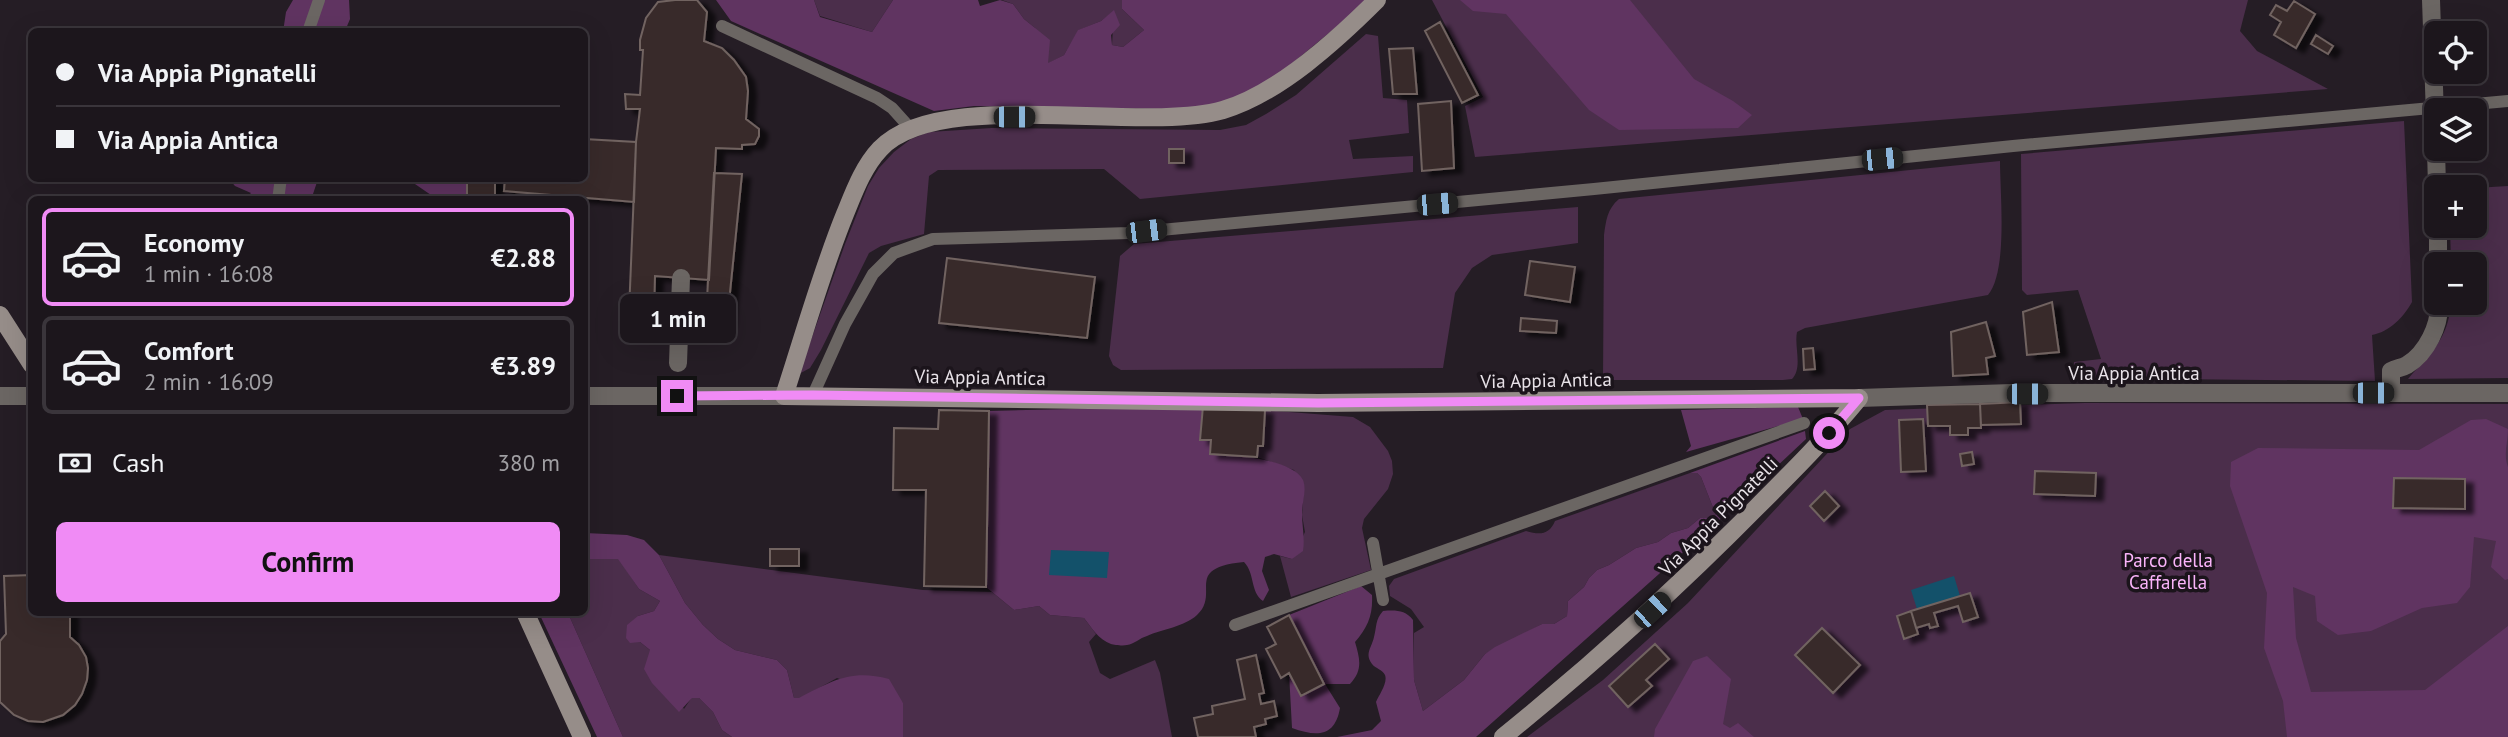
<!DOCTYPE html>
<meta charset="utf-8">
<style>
:root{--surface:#1c161c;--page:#251f25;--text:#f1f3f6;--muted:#a09fa3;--line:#3a353b;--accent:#f08bf5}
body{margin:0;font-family:"PT Sans",sans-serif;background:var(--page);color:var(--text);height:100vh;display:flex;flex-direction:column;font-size:26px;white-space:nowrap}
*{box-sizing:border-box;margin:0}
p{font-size:23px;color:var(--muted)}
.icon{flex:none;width:38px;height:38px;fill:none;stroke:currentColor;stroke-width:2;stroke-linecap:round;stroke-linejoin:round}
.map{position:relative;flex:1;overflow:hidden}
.details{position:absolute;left:28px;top:196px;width:560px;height:420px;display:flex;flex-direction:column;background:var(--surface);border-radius:10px;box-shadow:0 7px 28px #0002,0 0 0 2px var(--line)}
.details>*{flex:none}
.banner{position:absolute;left:28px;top:28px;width:560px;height:154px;border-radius:10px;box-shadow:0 7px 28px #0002,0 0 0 2px var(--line);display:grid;align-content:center;height:154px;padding:0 28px;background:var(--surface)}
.tools{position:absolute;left:2424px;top:21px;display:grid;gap:14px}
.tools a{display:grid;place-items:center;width:63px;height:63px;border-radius:10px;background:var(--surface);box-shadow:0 7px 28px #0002,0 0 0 2px var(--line);font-size:35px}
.end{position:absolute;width:32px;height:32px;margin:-16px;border:9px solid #f08bf5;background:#111;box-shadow:0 0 0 4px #111}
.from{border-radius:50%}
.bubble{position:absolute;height:49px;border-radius:10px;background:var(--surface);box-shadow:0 7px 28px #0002,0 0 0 2px var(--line);font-size:23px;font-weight:700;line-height:49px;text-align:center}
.car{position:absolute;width:21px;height:42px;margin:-21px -10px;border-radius:9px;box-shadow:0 0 5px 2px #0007;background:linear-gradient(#222 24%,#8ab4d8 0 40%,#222 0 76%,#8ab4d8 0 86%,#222 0)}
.banner b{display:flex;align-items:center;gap:24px;height:66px;font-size:26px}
.banner b+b{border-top:2px solid var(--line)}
.banner i{width:18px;height:18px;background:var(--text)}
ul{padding:12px 0 0;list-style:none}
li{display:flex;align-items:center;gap:21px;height:98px;margin:0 14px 10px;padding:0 14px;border:4px solid var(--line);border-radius:10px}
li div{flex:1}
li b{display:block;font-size:26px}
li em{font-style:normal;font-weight:700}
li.selected{border-color:var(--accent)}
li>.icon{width:63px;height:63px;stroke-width:1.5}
.pay{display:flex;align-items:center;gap:18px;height:77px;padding:0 28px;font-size:26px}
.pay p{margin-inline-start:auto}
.button{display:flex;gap:14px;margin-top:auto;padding:14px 28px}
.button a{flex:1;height:80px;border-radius:10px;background:var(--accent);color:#111;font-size:28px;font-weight:700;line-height:80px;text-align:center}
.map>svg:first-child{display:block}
</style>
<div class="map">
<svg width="2508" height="737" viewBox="0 0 2508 737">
<defs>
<filter id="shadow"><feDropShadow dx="8" dy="4.5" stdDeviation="2" flood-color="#0009"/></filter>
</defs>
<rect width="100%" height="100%" fill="#251d25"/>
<path fill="#4b2e4b" d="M814 0H893L872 32 820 16Z
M1002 0H1122V9L1144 30 1123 47 1112 45 1114 11 1101 21 1079 30 1064 55 1047 64 1035 28 1024 19 1013 4Z
M1432 0H2248L2240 31 2257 51 2328 89 1475 157 1465 106 1483 97Z
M1366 34 1378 36 1383 98 1407 100 1409 133 1349 140 1353 159 1413 156V172L1140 199 1104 169 938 170 929 176 924 234 881 246 869 253 821 350 810 368 799 374 845 244 868 186 879 168 894 152 911 139 929 132 992 128 1220 130 1246 125 1266 114 1296 95Z
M2404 121 2412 302C2404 317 2389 332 2372 335L2375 381 2075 378 2074 362 2101 359 2078 290 2027 295 2022 290 2021 154Z
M2000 161C2000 194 2008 271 1988 295L1805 328 1797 332C1794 347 1803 368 1792 379L1783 380H1603L1604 235C1606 221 1607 209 1619 199Z
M2508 186V378L2408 379C2431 352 2448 340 2451 303H2474V264H2451L2450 226H2474L2475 188Z
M1578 207V243L1492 255 1472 268 1455 293 1443 368 1121 370 1113 365 1109 356 1120 256 1134 244Z
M2085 403 2508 404V737H1527L1603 680 1688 603 1850 429 1885 410Z
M1265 410 1353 417 1370 427 1388 451 1392 461 1393 474 1388 489 1364 519 1362 528 1371 570 1291 597 1280 556 1292 559 1305 532 1302 515 1304 487 1294 470 1257 457 1258 446H1263Z
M1690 473H1697L1701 477 1716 515 1710 518H1700L1688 528 1671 533 1658 542 1636 548 1609 565 1597 570 1589 578 1584 587 1568 601 1567 616 1554 624H1542L1485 654 1464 680 1423 711 1414 680V633L1424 627 1411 609 1390 596 1389 586 1394 579 1526 531C1540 535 1549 535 1555 521Z
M659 555 923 590 992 592 1014 610 1039 606 1050 615 1084 618 1096 634 1089 642 1100 673 1110 679 1155 660 1160 673 1172 737H903V703L837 678 799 699 794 698 787 670 777 660 735 650 718 639 703 625 685 603Z
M585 559H619L639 589 660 601 654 611 638 616 640 642 650 650 684 709 692 697 699 698 713 712 722 730 732 737H623L568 613 584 612Z"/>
<path fill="#603461" d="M293 0H349L350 19 345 31 283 32 286 12Z
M716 0H814L820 17 872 32 893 0H978L980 6 1000 0 1013 4 1024 19 1050 40 1048 63 1064 55 1078 30 1101 21 1114 10 1120 25 1111 35 1112 45 1123 47 1144 30 1122 9V0H1369L1278 75 1241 97 1209 107 1166 109 974 106 934 111 731 21Z
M1460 0H1630L1694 79 1733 101 1752 115 1738 128 1619 130 1589 110 1506 14 1473 11Z
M229 179H318L311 200 245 199 251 193 235 186Z
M413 179H467V198L471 199H432L431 195 415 184Z
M1203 406 1200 439 1211 440 1210 454C1232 455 1292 458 1303 480 1307 490 1302 502 1302 513 1302 526 1305 538 1303 551L1292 559 1274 554 1265 557 1262 571 1269 590 1263 601C1250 592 1255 573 1244 562 1182 568 1221 593 1197 615 1184 627 1162 629 1147 636 1140 638 1134 644 1127 645 1123 646 1114 645 1111 644 1099 640 1091 627 1084 618L1050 615 1039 606 1014 610 986 587 989 411Z
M1798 407 1803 419 1686 452 1691 446 1681 410Z
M2486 419 2508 429C2508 443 2503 454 2508 467V579L2505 580 2491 567 2496 541 2474 537 2470 587 2457 603 2422 608 2371 631 2338 635 2317 621 2315 596 2293 587 2296 638 2311 692 2425 690 2508 626V737H2287L2283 701 2264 648 2267 593 2230 486 2231 462 2258 448 2419 450 2471 420Z
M1805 431 1806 439 1714 525 1476 737H1337L1372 730 1381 721 1376 702C1379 695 1388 683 1385 675 1382 669 1376 669 1372 664 1364 654 1372 647 1374 637 1377 626 1375 620 1383 611 1396 610 1405 610 1413 620L1414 680 1423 711 1464 680 1485 654 1495 647 1542 624H1554L1567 616 1568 601 1584 587 1589 578 1597 570 1609 565 1636 548 1658 542 1671 533 1688 528 1700 518H1710L1716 515 1701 477 1697 473H1690Z
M585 533 627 535 644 540 659 555 685 603 703 625 718 639 735 650 777 660 787 670 794 698H799C832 681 851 669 889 679L903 703V737H732L722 730 713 712 699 698H692L679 712 652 683 644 669 650 650 640 642 630 643 626 638 627 625 638 616 654 611 660 601 639 589 618 559H585Z
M1361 586 1372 595C1373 615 1368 627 1355 642 1360 659 1363 670 1350 684H1325L1340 708C1335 737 1317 737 1292 728L1289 673 1301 696 1324 684 1289 615Z
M539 613H568L623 737H597Z
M1707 656 1731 679 1723 724 1730 728 1738 723 1754 737H1654L1655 729 1693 661Z"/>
<path fill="#13516a" d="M1051 550 1109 552 1107 578 1049 575Z
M1954 576 1960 596 1917 609 1911 590Z"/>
<path fill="#392c2b" stroke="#716361" stroke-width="2" filter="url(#shadow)" d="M675 0H697L707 12 704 41 722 48 734 60 746 77 748 91 746 119 759 129V136L755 144 742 145V149L716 148 709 280 655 276 654 313 629 312 636 142 640 109H626L625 94 640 95 643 50H640V40L646 18 658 2Z
M2294 1 2315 14 2296 48 2274 35 2281 22 2270 15 2276 5 2287 11Z
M1440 22 1478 95 1462 103 1425 31Z
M2316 35 2333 46 2328 54 2311 44Z
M1413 48 1417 94H1393L1389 49Z
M1451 101 1454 168 1422 171 1418 104Z
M584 139 636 142 634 202 504 191 505 178H584Z
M1169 149H1184V163H1169Z
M714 173 742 174 727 322 706 317Z
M467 178H495V199H467Z
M947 258 1095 277 1087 338 939 323Z
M1530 261 1575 267 1570 302 1525 295Z
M2052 302 2059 352 2027 355 2023 312Z
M1521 318 1557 321 1556 333 1520 331Z
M1986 322 1995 356 1986 358 1988 374 1953 376 1951 332Z
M1813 348 1815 369 1804 370 1803 349Z
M2020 402 2021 424 1981 425 1980 404Z
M1980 404 1981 428H1968V435H1950V426H1928L1927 405Z
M1203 406 1265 410 1263 446H1258L1257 457 1210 454 1211 440H1200Z
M939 410 989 411 986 587 924 586 926 490H893L894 428 938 429Z
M1923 419 1926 471 1901 472 1899 420Z
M1972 452 1974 464 1962 466 1960 454Z
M2035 471 2096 473 2095 496 2034 494Z
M2394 478 2465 479V509L2393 508Z
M1825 491 1839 506 1824 521 1810 506Z
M770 549H799V566H770Z
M32 575V612H70V637L79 645 86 657 88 668 87 680 82 694 75 705 63 715 43 722 28 721 14 715 0 702V641L6 634 4 576Z
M1970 593 1978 617 1963 622 1958 606 1934 613 1938 626 1930 628 1929 624 1916 628 1911 611Z
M1911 611 1918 634 1904 639 1897 616Z
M1289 615 1324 684 1301 696 1289 673 1281 678 1266 649 1276 644 1267 627Z
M1822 628 1860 665 1833 693 1795 655Z
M1655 644 1669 659 1646 680 1652 686 1628 707 1609 686Z
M1256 655 1264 693 1259 694 1261 704 1274 701 1277 716 1265 719 1266 724 1254 727 1256 737H1198L1194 718 1213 714 1212 706 1245 699 1237 660Z"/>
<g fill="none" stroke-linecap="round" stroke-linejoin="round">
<path stroke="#6b6663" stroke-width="12" d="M722 26 877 98 892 108 910 128
M308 32 319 0
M278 200 281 178
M813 395 845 324 873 274 894 253 933 239 1129 233 1594 189 2013 146 2508 101
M1373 543 1383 600
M1235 625 1804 423"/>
<path stroke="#6b6663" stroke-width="18" d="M2431 0 2436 145
M2436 149 2437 187
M2438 226V264
M678 363 681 278
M2391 393V371C2396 368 2402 368 2407 365 2427 353 2440 325 2439 303"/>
<path stroke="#6b6663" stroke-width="18" d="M0 396H32"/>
<path stroke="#6b6663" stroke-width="18" d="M584 396H784
M1859 398 2012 393H2508"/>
<path stroke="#968d89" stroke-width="18" d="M1377 0C1337 40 1278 94 1223 110 1138 134 939 86 880 149 863 167 854 192 845 214 821 273 804 335 784 396L1318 403 1859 398
M0 315 32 365
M525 612 582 737
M1503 737C1592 665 1676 589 1757 507 1792 472 1827 437 1859 398"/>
</g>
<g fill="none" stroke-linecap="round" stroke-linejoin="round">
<path stroke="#f08bf5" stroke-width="9" d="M677 396 813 395 1318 403 1859 398 1829 433"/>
</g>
<g text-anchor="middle" stroke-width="7" stroke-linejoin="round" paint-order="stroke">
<g font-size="19" fill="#e8e2e8" stroke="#1b141b">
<text x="2134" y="380">Via Appia Antica</text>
<text transform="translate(980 377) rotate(1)" y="7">Via Appia Antica</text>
<text transform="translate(1546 380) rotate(-1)" y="7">Via Appia Antica</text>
<text transform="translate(1718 516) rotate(-45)" y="7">Via Appia Pignatelli</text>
</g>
<g font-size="19" fill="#fab4fa" stroke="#1b141b">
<text x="2168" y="567">Parco della<tspan x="2168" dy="22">Caffarella</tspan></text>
</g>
</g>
</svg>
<div class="tools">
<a><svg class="icon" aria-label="locate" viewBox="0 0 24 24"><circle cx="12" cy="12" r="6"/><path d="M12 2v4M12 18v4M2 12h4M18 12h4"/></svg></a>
<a><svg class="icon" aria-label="layers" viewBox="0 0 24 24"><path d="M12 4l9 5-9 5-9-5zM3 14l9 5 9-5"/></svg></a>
<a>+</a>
<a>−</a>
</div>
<i class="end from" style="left:1829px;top:433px"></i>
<i class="end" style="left:677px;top:396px"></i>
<div class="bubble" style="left:620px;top:294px;width:116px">1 min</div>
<i class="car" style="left:1014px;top:117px;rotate:90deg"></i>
<i class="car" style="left:1882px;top:159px;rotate:84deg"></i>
<i class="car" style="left:1437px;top:204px;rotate:85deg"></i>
<i class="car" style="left:1146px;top:231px;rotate:83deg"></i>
<i class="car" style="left:2373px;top:393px;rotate:90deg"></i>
<i class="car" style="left:2027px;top:394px;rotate:90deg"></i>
<i class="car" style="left:1652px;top:610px;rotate:47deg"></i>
<div class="banner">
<b><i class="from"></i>Via Appia Pignatelli</b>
<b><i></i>Via Appia Antica</b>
</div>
<section class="details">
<ul>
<li class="selected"><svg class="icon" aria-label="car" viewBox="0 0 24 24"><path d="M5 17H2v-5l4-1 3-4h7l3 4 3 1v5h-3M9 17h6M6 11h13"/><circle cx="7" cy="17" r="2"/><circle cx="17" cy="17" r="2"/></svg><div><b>Economy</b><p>1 min · 16:08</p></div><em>€2.88</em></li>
<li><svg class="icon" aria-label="car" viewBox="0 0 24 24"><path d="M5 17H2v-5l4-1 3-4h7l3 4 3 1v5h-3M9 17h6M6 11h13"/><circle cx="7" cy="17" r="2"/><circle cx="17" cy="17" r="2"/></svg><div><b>Comfort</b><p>2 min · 16:09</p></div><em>€3.89</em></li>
</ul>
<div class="pay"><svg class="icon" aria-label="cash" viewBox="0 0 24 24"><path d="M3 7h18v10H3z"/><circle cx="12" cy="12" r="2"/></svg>Cash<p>380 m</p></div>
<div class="button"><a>Confirm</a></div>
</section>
</div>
